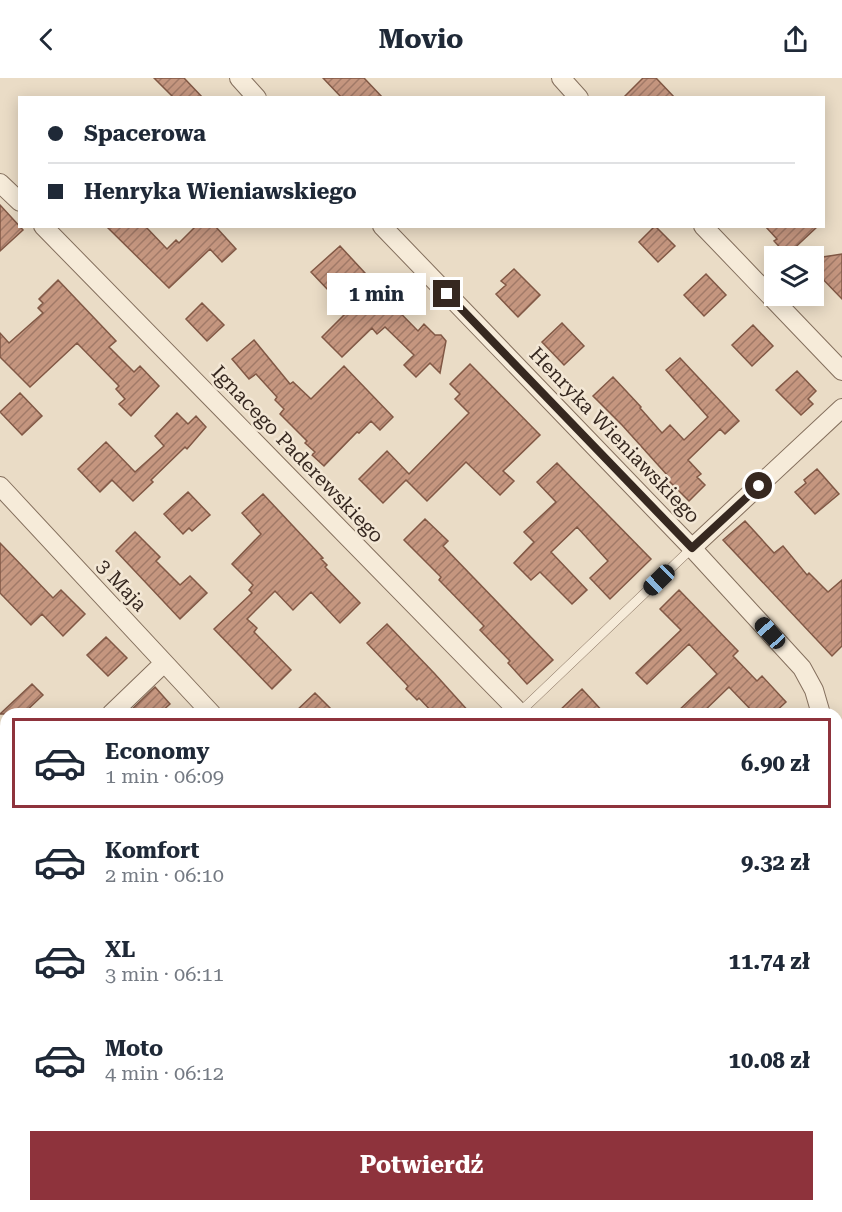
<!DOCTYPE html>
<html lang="pl">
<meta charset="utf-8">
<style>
:root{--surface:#fff;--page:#f6f6f7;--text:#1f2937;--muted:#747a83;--line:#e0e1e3;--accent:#8e333c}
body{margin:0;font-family:"Roboto Serif",serif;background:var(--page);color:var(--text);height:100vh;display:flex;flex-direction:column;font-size:22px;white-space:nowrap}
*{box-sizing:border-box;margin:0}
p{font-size:20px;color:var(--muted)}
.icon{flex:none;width:33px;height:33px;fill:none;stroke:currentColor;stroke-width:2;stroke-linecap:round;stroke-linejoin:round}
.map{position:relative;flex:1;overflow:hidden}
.sheet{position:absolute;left:0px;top:630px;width:843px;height:504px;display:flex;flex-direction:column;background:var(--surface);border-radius:18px 18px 0 0;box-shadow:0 3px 15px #0003}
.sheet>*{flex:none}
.guide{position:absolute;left:18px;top:18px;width:807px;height:132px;border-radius:0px;box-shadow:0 3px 15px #0003;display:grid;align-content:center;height:132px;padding:0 30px;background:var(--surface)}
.controls{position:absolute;left:764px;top:168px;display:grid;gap:12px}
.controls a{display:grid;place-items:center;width:60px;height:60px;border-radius:0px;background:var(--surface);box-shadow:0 3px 15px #0003;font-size:30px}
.end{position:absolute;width:27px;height:27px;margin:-14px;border:8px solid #362820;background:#fff;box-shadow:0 0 0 3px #fff}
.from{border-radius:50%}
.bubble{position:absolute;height:42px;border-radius:0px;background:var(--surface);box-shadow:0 3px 15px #0003;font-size:20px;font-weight:700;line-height:42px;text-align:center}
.car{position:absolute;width:18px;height:36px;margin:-18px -9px;border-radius:8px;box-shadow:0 0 4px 2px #0007;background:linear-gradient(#222 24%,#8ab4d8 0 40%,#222 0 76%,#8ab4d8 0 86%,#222 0)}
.guide b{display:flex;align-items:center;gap:21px;height:57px;font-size:22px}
.guide b+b{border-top:2px solid var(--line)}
.guide i{width:15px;height:15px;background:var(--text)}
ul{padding:10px 0 0;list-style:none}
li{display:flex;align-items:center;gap:18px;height:90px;margin:0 12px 9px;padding:0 18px;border:3px solid transparent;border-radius:0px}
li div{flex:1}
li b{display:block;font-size:22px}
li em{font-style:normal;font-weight:700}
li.active{border-color:var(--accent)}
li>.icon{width:54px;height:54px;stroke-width:1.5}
.button{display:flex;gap:12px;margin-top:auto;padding:12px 30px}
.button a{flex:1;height:69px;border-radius:0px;background:var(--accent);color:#fff;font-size:24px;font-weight:700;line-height:69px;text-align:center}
header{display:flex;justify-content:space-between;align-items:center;height:78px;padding:0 30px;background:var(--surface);font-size:27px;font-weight:700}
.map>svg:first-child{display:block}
</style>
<header><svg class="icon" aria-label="back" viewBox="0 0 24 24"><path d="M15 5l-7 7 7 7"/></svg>Movio<svg class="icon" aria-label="share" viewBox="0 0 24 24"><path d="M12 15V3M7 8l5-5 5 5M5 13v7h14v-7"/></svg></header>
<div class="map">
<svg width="842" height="1134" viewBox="0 0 842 1134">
<defs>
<pattern id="grass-tufts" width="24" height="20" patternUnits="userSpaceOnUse" patternTransform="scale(1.5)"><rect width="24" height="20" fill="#c7c89b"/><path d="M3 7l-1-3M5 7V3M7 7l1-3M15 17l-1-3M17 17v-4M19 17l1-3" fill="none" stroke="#acac85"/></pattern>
<pattern id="building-hatch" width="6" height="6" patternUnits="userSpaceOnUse" patternTransform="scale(1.5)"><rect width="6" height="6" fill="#c5967f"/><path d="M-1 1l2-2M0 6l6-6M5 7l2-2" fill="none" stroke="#a17a68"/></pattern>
</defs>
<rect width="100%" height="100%" fill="#eadcc6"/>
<path fill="url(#grass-tufts)" d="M537 1128H617L619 1134H550Z"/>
<path fill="url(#building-hatch)" stroke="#815845" stroke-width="1.5" d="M154 0H184L203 20H174Z
M323 0H364L383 20H342Z
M643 0H656L675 20H623Z
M0 127 23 152 0 173Z
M106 148H145L167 171 176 162 179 165 196 148H215L236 171 222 184 210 171 169 210Z
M655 148 675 168 658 184 639 164Z
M765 148H818L787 177 774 163 777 161Z
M340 168 365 195 363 197 418 253 424 246 435 257H441L446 263 440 295 430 285 416 299 404 287 414 277 385 249 377 256 372 250 342 279 322 259 348 233 311 194Z
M842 176V221L816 194 822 188 823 179Z
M514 191 540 217 518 239 496 216 506 207 501 203Z
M706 196 726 217 704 238 684 217Z
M58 202 116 263 109 269 134 294 140 288 159 308 131 338 119 326 125 321 116 311 119 308 77 265 30 309 0 279V255L9 265 43 235 38 230 43 225 39 221Z
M202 225 224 247 207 263 186 241Z
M562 245 584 268 564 287 542 264Z
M753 247 773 268 752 288 732 267Z
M254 262 290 306 293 304 311 321 344 288 393 339 380 352 371 343 359 355 357 354 324 388 312 377 315 374 305 365 307 363 280 336 284 331 275 322 277 319 256 296 249 301 232 281Z
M680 280 739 343 725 356 720 351 688 382 701 396 697 399 705 407 689 423 666 400 668 398 622 347 593 318 613 299 641 329 640 330 662 355 670 347 684 362 708 339 666 292Z
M470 286 540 357 503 393 514 403 500 417 466 384 427 423 406 402 383 425 359 401 387 373 409 396 469 335 455 321 460 316 450 306Z
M797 293 816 313 808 321 813 326 801 337 776 312Z
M20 315 42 338 22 357 0 334Z
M177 335 188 346 196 338 206 349 187 371 185 369 151 402 153 404 133 423 112 402 100 414 78 391 106 364 135 394 164 368 155 358Z
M557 385 651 481 610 521 590 500 608 483 577 449 551 474 587 512 572 526 540 494 531 502 514 485 534 464 524 454 556 424 537 404Z
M817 391 839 416 815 436 795 414 806 405 804 402Z
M188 414 210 437 192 453 189 450 183 456 164 436Z
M263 416 323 480 321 481 327 487 325 489 360 525 340 545 311 514 293 532 275 513 247 541 257 550 254 554 291 592 272 611 214 551 252 515 249 512 253 507 232 486 261 456 242 435Z
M425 441 448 463 443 468 553 582 527 606 508 585 510 583 480 552 484 548 439 502 441 499 404 462Z
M745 443 774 475 783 468 807 497 809 495 828 514 842 502V568L832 578 723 462Z
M135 454 160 479 156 483 180 507 190 498 207 515 180 541 116 473Z
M0 465 53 520 61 512 85 536 63 558 42 536 31 547 0 515Z
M679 512 738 573 733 578 757 603 762 598 786 624 773 636H755L729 609 701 636H675L717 596 689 566 647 606 636 595 681 552 660 531Z
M387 546 434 595 471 636H434L419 620 417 622 406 611 408 608 367 565Z
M106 559 127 580 108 598 87 577Z
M32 606 43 617 23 636H0Z
M155 609 170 626 159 636H127Z
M582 611 605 636H556Z
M315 615 336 636H293Z"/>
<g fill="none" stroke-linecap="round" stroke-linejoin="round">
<defs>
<path id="service" d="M520 634 692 470
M0 973 6 979
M649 1128 654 1134
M244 1134 250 1128"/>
<path id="minor" d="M239 0 257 20
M561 0 579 20
M0 105 20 124
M43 148 521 636
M382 148 692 470 802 590 814 612 821 636
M703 148 842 293
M0 408 212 636
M692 470 842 330
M111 636 164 585
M0 742 6 736
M837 752 842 793
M837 912 842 908
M687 1128 693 1134"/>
</defs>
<use href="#service" stroke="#846f5d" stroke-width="10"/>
<use href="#minor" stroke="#846f5d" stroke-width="20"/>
<path stroke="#846f5d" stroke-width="4" stroke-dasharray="4.5 3" stroke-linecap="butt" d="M530 1128 543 1134
M620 1128 622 1134
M87 1134 92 1128
M103 1134 106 1128
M514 1134 521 1128"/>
<use href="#service" stroke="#f6ebd9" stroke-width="9"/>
<use href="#minor" stroke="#f6ebd9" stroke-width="18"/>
</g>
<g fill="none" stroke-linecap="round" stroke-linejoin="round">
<path stroke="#362820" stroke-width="8" d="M447 216 692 470 759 408"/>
</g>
<g text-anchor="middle" stroke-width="5" stroke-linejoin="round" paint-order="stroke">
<g font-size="20" fill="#362820" stroke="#f3e7d5">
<text transform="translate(615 357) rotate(46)" y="7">Henryka Wieniawskiego</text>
<text transform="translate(298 376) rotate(46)" y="7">Ignacego Paderewskiego</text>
<text transform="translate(122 507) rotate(47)" y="7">3 Maja</text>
</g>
</g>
</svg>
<div class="controls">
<a><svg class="icon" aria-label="layers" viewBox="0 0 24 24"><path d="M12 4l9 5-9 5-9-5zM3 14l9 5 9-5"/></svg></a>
</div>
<i class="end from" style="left:759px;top:408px"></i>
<i class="end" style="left:447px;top:216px"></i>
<div class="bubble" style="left:327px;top:195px;width:99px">1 min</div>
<i class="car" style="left:659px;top:502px;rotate:226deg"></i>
<i class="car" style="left:770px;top:555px;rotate:318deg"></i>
<div class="guide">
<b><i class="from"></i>Spacerowa</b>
<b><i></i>Henryka Wieniawskiego</b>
</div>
<section class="sheet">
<ul>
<li class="active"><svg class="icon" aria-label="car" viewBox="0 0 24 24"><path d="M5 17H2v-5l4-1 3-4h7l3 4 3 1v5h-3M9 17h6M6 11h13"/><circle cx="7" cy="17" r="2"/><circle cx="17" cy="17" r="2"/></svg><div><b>Economy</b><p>1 min · 06:09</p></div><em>6.90 zł</em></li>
<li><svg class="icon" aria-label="car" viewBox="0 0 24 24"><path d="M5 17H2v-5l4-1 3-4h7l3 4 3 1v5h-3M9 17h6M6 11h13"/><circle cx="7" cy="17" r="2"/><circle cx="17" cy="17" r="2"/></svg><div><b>Komfort</b><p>2 min · 06:10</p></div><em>9.32 zł</em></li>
<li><svg class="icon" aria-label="car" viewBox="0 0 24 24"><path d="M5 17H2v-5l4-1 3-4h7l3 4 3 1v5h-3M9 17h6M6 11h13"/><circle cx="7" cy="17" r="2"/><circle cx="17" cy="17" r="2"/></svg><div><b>XL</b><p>3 min · 06:11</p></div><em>11.74 zł</em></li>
<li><svg class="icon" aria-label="car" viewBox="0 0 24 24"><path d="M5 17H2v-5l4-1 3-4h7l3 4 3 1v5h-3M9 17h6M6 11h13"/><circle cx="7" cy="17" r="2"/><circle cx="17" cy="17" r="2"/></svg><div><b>Moto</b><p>4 min · 06:12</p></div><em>10.08 zł</em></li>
</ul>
<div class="button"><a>Potwierdź</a></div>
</section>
</div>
